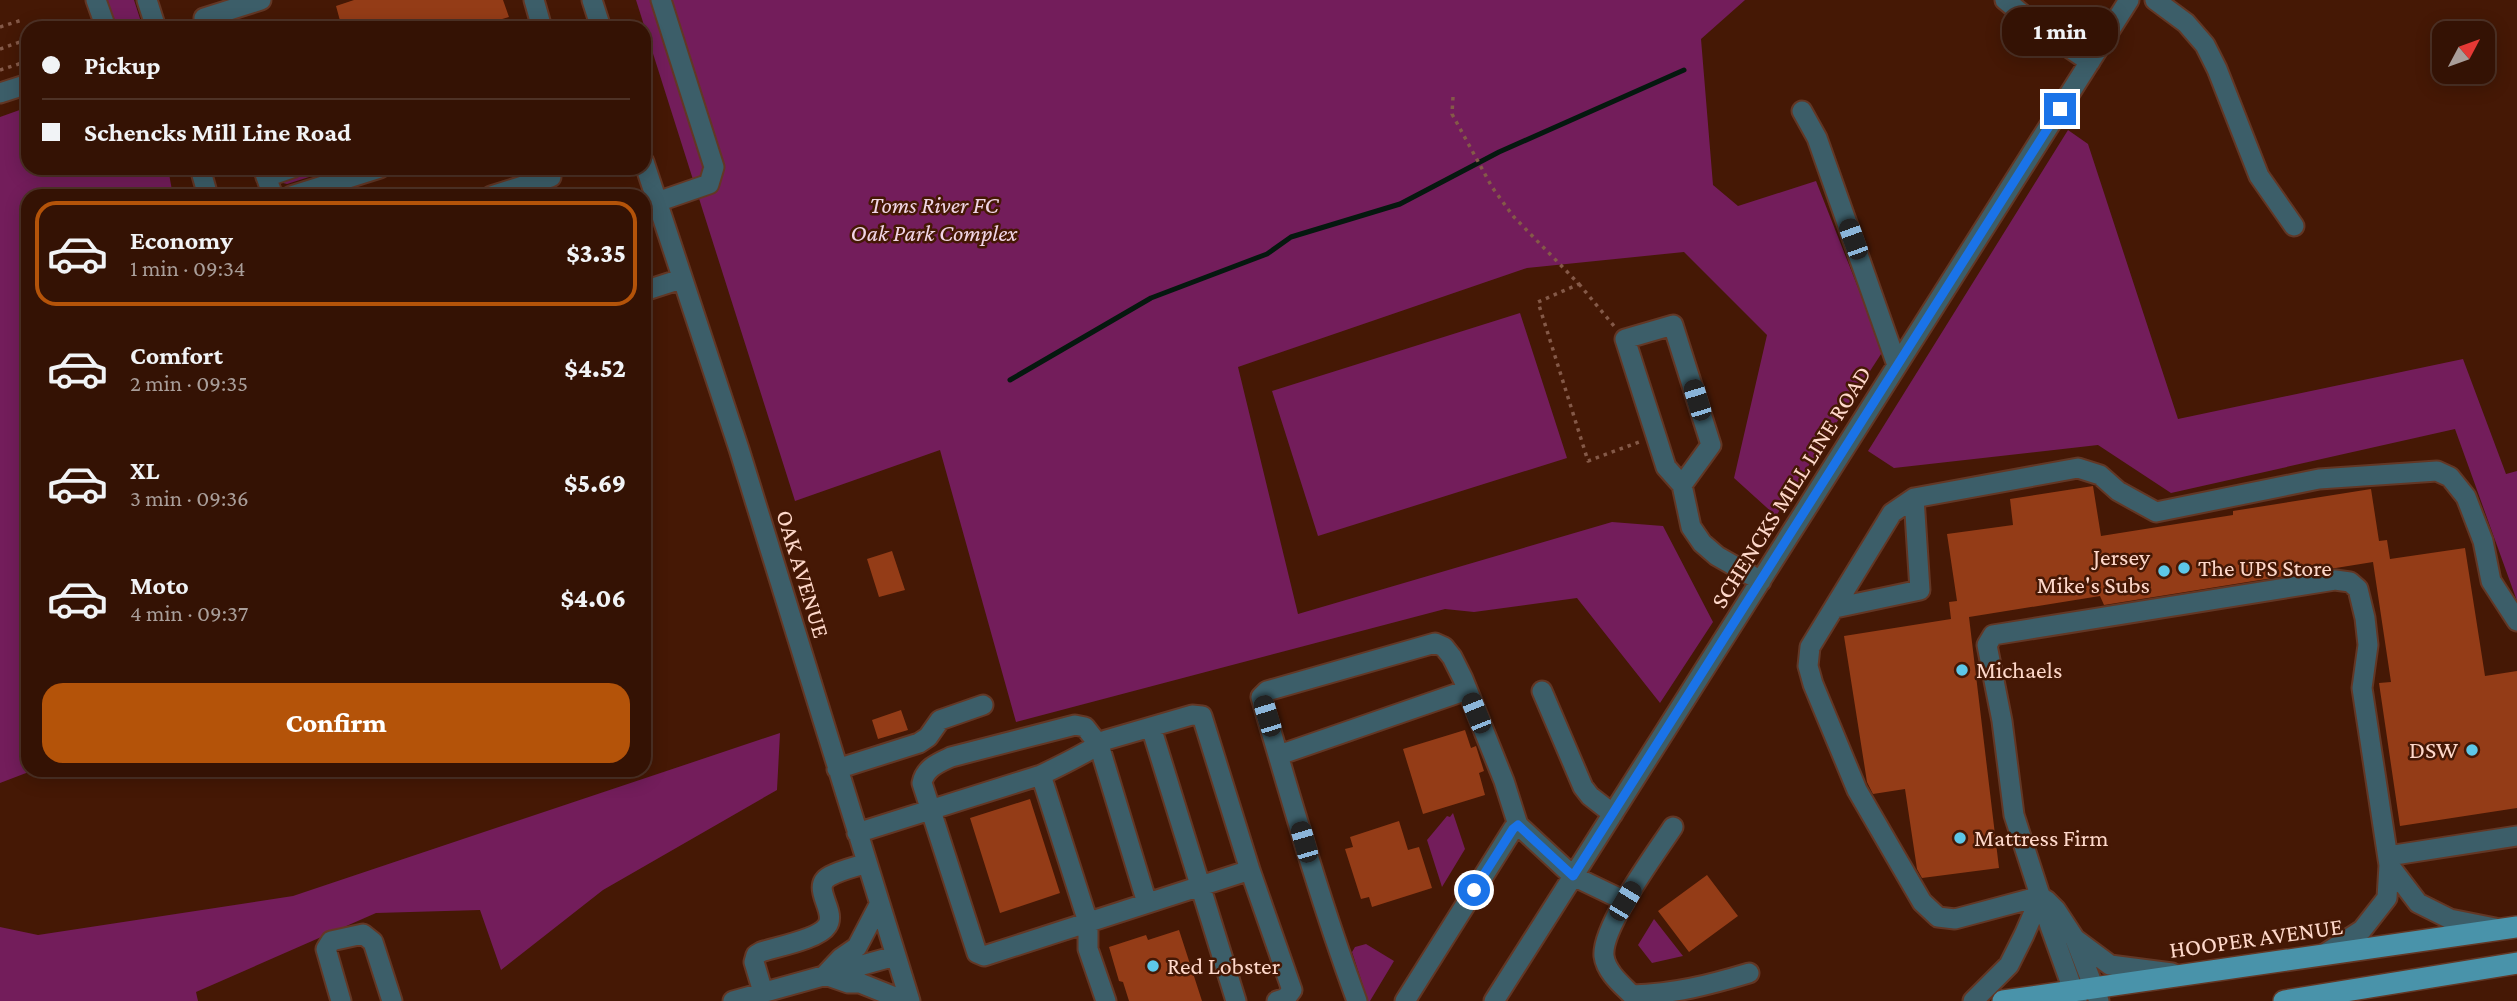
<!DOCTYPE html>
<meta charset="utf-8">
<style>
:root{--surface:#341204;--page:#3c1b0e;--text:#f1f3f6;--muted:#a99e9a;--line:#4e3226;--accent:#b45309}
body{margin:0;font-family:"Crimson Pro",serif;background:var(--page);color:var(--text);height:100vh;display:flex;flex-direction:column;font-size:26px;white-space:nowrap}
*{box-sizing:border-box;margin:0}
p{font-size:23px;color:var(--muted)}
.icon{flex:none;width:38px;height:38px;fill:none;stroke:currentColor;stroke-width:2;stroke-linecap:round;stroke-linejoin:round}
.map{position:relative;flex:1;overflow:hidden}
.details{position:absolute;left:21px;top:189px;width:630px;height:588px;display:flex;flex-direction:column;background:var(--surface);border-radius:21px;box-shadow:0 4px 18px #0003,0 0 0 2px var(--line)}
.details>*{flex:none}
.top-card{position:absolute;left:21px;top:21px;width:630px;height:154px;border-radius:21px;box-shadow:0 4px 18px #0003,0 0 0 2px var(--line);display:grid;align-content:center;height:154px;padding:0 21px;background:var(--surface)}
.needle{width:46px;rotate:49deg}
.controls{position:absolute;left:2432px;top:21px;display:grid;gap:14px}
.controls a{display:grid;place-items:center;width:63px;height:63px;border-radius:14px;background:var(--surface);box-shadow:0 4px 18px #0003,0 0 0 2px var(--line);font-size:35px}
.end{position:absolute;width:32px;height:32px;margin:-16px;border:9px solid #1a73e8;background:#fff;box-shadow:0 0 0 4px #fff}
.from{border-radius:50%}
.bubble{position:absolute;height:49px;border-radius:21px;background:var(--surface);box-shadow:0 4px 18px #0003,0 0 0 2px var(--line);font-size:23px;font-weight:800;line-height:49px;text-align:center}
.car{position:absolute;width:21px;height:42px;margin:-21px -10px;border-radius:9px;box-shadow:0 0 5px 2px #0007;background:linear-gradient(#222 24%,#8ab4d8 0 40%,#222 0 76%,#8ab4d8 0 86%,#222 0)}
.top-card b{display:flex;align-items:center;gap:24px;height:66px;font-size:26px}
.top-card b+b{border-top:2px solid var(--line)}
.top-card i{width:18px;height:18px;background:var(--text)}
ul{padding:12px 0 0;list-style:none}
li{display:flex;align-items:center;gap:21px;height:105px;margin:0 14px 10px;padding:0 7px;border:4px solid transparent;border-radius:21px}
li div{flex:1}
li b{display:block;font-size:26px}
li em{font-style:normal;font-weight:800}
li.on{border-color:var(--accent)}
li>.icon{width:63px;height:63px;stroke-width:1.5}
.primary-button{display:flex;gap:14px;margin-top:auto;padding:14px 21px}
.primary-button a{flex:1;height:80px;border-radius:21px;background:var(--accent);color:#fff;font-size:28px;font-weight:800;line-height:80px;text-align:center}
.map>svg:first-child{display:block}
</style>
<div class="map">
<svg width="2517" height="1001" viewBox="0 0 2517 1001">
<rect width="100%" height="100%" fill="#451805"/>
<path fill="#731d5b" d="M107 0H134L143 28H117Z
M636 0H1745L1701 39 1713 185 1738 206 1816 181 1883 351 1776 516 1734 478 1767 335 1684 252 1527 268 1238 367 1298 614 1612 522 1663 526 1713 622 1660 703 1577 598 1474 612 1445 609 1016 722 940 450 795 501Z
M28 107V168H168L173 196H28V770H34L0 783V117Z
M2068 130 2088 144 2178 419 2463 359 2506 474 2517 471V601L2455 429 2171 493 2098 445 1894 468 1868 451Z
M319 168H331V170L287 184 283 183 285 179Z
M1520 313 1567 458 1318 536 1272 391Z
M780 733 777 790 603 890 501 970 480 910 376 913 196 992 198 1001H0V927L38 935 293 896Z
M1453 813 1465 849 1442 887 1427 840 1447 816 1450 817Z
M1654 919 1683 956 1652 963 1638 945Z
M1366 944 1394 961 1370 1001H1368L1352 952 1355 947Z"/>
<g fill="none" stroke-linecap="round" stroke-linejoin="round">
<path stroke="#05180f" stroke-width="5" d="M1010 380 1151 298 1267 254 1291 237 1400 204 1499 152 1684 70"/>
</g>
<path fill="#943c17" d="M354 0H503L509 17 472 28H342L336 6Z
M2093 486 2101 536 2233 515V511L2371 489 2379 541 2387 540 2390 559 2465 548 2485 676 2517 671V808L2400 826 2379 683 2391 682 2373 562 2104 605 2100 596 1969 617 1999 868 1922 878 1917 869 1905 789 1873 794 1867 782 1844 636 1951 619 1949 602 1957 601 1947 534 2013 525 2010 499Z
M892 551 905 590 879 597 867 559Z
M901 710 908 730 878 739 872 720Z
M1465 730 1471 748 1476 746 1484 771 1479 773 1485 795 1423 814 1403 749Z
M1030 799 1060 893 1000 913 970 818Z
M1399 821 1408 850 1419 847 1432 888 1372 907 1369 897 1361 899 1345 849 1353 847 1350 837Z
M1707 875 1738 916 1689 952 1658 911Z
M1179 930 1202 1001H1129L1123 982 1119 981 1109 947 1146 935 1148 940Z"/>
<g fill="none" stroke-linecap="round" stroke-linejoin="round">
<defs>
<path id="minor" d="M96 0 106 28
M147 0 156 28
M534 0 542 28
M592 0 601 28
M2005 0 2037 26 2090 62
M2155 0 2186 23 2205 45 2217 69 2259 176 2294 226
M208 28 204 18 261 0
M0 93 28 84
M1802 111 1817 138 1897 365
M644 162 739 449 910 1001
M200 168 208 196
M263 168 273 196
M266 177 292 168
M291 196 380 168
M491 196 551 177
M657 202 709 184 714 167 661 0
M644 291 681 279
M1682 485 1711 445 1673 325 1625 339 1666 467 1682 485 1691 527 1702 543 1717 556 1761 581
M1835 608 1920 590 1914 498
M1542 691 1583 787 1590 796 1613 814
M1151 727 1236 1001
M1279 755 1467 690
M837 769 919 743 928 737 940 720 983 705
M1041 775C1064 764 1085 754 1106 740L1192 715 1202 716 1250 870 984 956 977 953 922 783C925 768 938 763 951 757L1075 725 1085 727 1099 745 1147 903
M1673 827C1656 853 1601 927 1604 956 1606 972 1622 985 1632 995 1674 994 1709 985 1749 973
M857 833 1041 775 1088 922V949L1106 1001
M2388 856 2517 836
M2389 865 2418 903 2450 919 2495 928
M1250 870 1292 990 1286 998 1277 1001
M2041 896 1955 919 1938 917 1922 902 1857 790 1813 684 1808 666 1810 647 1892 513 1914 498 2078 468 2100 475 2118 491 2156 512 2319 479 2437 471 2450 477 2466 497 2483 541 2491 581 2517 621
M2046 900 2056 910 2075 939 2110 965 2172 973
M879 905 857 947 841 958 825 975 848 983H860L905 1001
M2075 939 2099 1001
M763 992 754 962 756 955 761 952C776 947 819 939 827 926 838 911 809 887 830 876 841 870 855 867 867 863
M341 1001 326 949 331 941 363 934 373 942 392 1001
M733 1001 895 956
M1357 1001C1320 901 1291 799 1261 697L1267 691 1435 643 1444 647 1452 657 1463 679 1504 781 1518 825
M1405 1001 1513 829 1518 825 1573 876 1625 901
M1494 1001 2129 0
M1973 1001 2009 965 2024 935 2041 896
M2077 1001 2050 926 2014 815 2002 721 1987 645 1993 635 2335 580 2350 582 2358 589 2365 618 2368 645 2362 688 2389 865 2387 898 2362 930 2323 955"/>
<path id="major" d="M2003 1001 2517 927
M2284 1001 2517 963"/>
</defs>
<use href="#minor" stroke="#633725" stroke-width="23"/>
<use href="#major" stroke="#633725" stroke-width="24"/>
<path stroke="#845948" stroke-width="3.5" stroke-dasharray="3.5 5" stroke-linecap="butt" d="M0 27 22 20
M0 49 28 39
M0 70 28 61
M1453 97 1452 114 1492 187 1513 216 1579 284 1538 302 1588 461 1639 442
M1579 284 1614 326"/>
<use href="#minor" stroke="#3c5e69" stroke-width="19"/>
<use href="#major" stroke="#4993aa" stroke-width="21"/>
</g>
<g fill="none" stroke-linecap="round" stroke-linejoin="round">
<path stroke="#1a73e8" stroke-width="9" d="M1474 890 1513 829 1518 825 1573 876 2060 109"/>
</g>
<g fill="#5dc7e8" stroke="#451805" stroke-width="2.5">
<circle cx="2184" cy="568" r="7"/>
<circle cx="2164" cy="571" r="7"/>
<circle cx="1962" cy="670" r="7"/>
<circle cx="2472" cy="750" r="7"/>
<circle cx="1960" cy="838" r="7"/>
<circle cx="1153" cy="966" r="7"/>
</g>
<g text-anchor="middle" stroke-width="5" stroke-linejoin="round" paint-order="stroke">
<g font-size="24" font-style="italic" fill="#f1d5e6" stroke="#451805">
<text x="934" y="213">Toms River FC<tspan x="934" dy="28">Oak Park Complex</tspan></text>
</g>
<g font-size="24" fill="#fed8ca" stroke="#451805">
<text transform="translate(1791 487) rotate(-58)" y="8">SCHENCKS MILL LINE ROAD</text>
<text transform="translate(803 574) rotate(73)" y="8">OAK AVENUE</text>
<text transform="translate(2256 938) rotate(-8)" y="8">HOOPER AVENUE</text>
</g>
<g font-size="24" fill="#fed8ca" stroke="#451805" text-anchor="start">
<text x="2150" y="565" text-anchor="end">Jersey<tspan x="2150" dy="28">Mike's Subs</tspan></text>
<text x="2198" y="576">The UPS Store</text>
<text x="1976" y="678">Michaels</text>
<text x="2458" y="758" text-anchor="end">DSW</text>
<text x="1974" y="846">Mattress Firm</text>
<text x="1167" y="974">Red Lobster</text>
</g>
</g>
</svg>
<div class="controls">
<a><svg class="needle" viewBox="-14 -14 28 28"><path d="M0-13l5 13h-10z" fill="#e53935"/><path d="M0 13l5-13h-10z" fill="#a99e9a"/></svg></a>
</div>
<i class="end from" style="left:1474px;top:890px"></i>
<i class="end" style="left:2060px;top:109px"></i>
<div class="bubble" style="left:2002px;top:7px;width:116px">1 min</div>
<i class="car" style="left:1853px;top:239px;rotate:340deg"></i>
<i class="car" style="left:1697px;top:400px;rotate:343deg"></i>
<i class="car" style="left:1476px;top:713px;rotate:338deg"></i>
<i class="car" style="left:1267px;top:716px;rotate:343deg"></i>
<i class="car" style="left:1304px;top:842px;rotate:344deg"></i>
<i class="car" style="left:1625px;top:901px;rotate:31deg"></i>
<div class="top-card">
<b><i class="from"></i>Pickup</b>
<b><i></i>Schencks Mill Line Road</b>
</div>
<section class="details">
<ul>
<li class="on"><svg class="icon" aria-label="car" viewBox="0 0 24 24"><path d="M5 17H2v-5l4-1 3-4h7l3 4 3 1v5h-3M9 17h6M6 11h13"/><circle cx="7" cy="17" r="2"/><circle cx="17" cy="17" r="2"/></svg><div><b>Economy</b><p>1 min · 09:34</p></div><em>$3.35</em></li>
<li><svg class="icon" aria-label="car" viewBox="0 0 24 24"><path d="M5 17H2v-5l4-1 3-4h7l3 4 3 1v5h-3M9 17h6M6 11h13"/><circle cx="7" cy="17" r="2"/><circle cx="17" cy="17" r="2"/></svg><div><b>Comfort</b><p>2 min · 09:35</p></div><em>$4.52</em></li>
<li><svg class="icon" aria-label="car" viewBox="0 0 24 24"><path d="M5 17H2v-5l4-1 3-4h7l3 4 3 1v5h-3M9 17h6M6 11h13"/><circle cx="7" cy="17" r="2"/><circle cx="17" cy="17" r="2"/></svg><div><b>XL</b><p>3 min · 09:36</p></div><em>$5.69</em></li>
<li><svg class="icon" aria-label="car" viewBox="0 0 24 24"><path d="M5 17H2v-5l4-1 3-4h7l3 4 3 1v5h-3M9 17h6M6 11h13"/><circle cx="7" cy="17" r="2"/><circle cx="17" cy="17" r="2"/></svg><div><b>Moto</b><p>4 min · 09:37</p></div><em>$4.06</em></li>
</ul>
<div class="primary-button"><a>Confirm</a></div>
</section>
</div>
